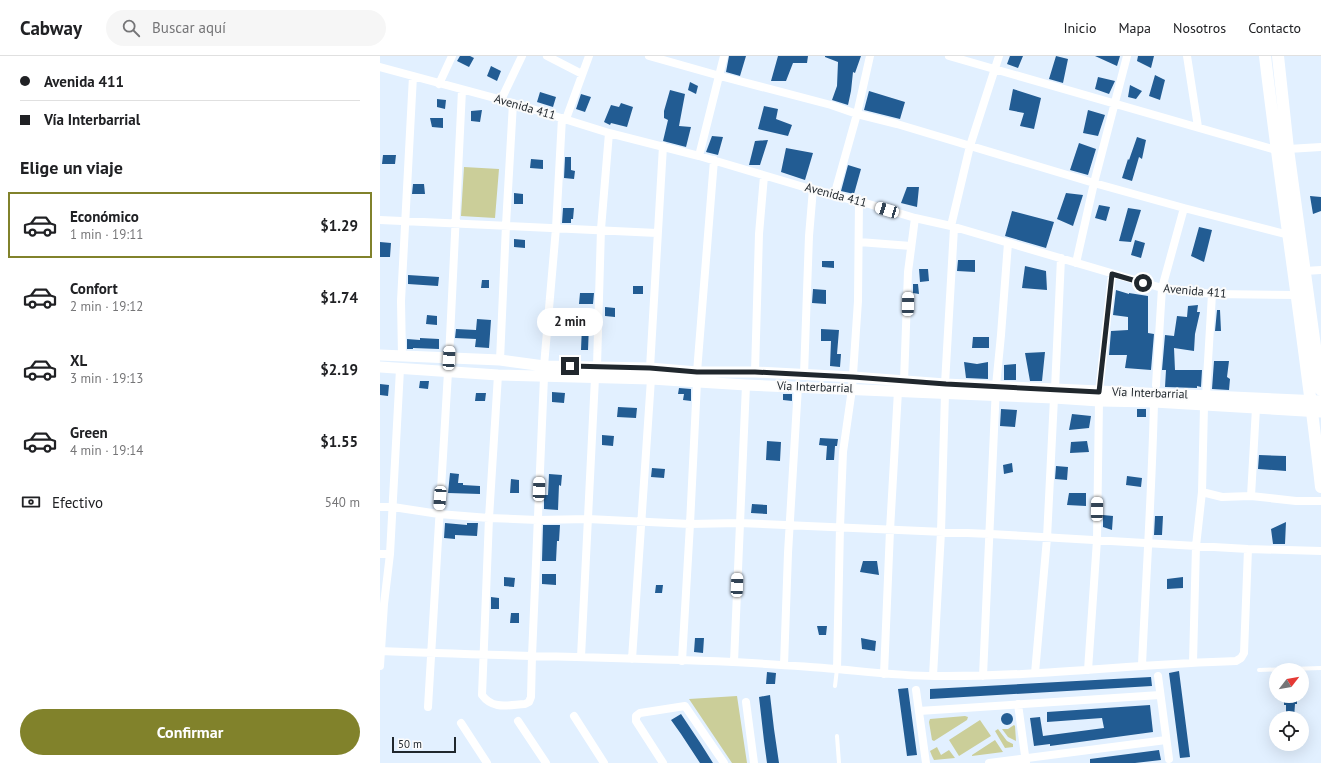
<!DOCTYPE html>
<html lang="es">
<meta charset="utf-8">
<style>
:root{--surface:#fff;--page:#f6f6f6;--text:#202124;--muted:#757577;--line:#e0e0e0;--accent:#81822b}
body{margin:0;font-family:"PT Sans",sans-serif;background:var(--page);color:var(--text);height:100vh;display:flex;flex-direction:column;font-size:15px;white-space:nowrap}
*{box-sizing:border-box;margin:0}
p{font-size:13px;color:var(--muted)}
.icon{flex:none;width:22px;height:22px;fill:none;stroke:currentColor;stroke-width:2;stroke-linecap:round;stroke-linejoin:round}
.map{position:relative;flex:1;overflow:hidden}
.drawer{display:flex;flex-direction:column;background:var(--surface);width:380px}
.drawer>*{flex:none}
.hud{display:grid;align-content:center;height:88px;padding:0 20px;background:var(--surface)}
.needle{width:26px;rotate:59deg}
.fabs{position:absolute;left:889px;top:607px;display:grid;gap:8px}
.fabs a{display:grid;place-items:center;width:40px;height:40px;border-radius:50%;background:var(--surface);box-shadow:0 4px 16px #0002;font-size:20px}
.scale{position:absolute;left:12px;bottom:10px;width:64px;box-sizing:border-box;padding-left:4px;border:2px solid #20272d;border-top:0;font-size:11px;line-height:14px;white-space:nowrap;color:#20272d;-webkit-text-stroke:3px #fbfbfb;paint-order:stroke}
.end{position:absolute;width:18px;height:18px;margin:-9px;border:5px solid #20272d;background:#fff;box-shadow:0 0 0 2px #fff}
.from{border-radius:50%}
.bubble{position:absolute;height:28px;border-radius:14px;background:var(--surface);box-shadow:0 4px 16px #0002;font-size:13px;font-weight:600;line-height:28px;text-align:center}
.car{position:absolute;width:12px;height:24px;margin:-12px -6px;border-radius:5px;box-shadow:0 0 3px 1px #0007;background:linear-gradient(#fff 24%,#345 0 40%,#fff 0 76%,#345 0 86%,#fff 0)}
.hud b{display:flex;align-items:center;gap:14px;height:38px;font-size:15px}
.hud b+b{border-top:1px solid var(--line)}
.hud i{width:10px;height:10px;background:var(--text)}
ul{padding:0;list-style:none}
li{display:flex;align-items:center;gap:12px;height:66px;margin:0 8px 6px;padding:0 12px;border:2px solid transparent;border-radius:0px}
li div{flex:1}
li b{display:block;font-size:15px}
li em{font-style:normal;font-weight:600}
li.active{border-color:var(--accent)}
li>.icon{width:36px;height:36px;stroke-width:1.5}
h2{padding:0 20px;font-size:18px;line-height:48px}
.pay{display:flex;align-items:center;gap:10px;height:44px;padding:0 20px;font-size:15px}
.pay p{margin-inline-start:auto}
.button{display:flex;gap:8px;margin-top:auto;padding:8px 20px}
.button a{flex:1;height:46px;border-radius:24px;background:var(--accent);color:#fff;font-size:16px;font-weight:600;line-height:46px;text-align:center}
header{display:flex;align-items:center;gap:24px;box-sizing:border-box;height:56px;padding:0 20px;background:var(--surface);border-bottom:1px solid var(--line)}
header strong{font-size:19px}
nav{display:flex;gap:22px;margin-inline-start:auto;font-size:14px}
.search{width:280px;height:36px;background:var(--page);display:flex;align-items:center;gap:10px;box-sizing:border-box;padding:0 14px;border-radius:22px;color:var(--muted);font-size:15px}
main{display:flex;flex:1;min-height:0}
.map>svg:first-child{display:block}
</style>
<header>
<strong>Cabway</strong>
<div class="search"><svg class="icon" aria-label="search" viewBox="0 0 24 24"><circle cx="10" cy="10" r="6"/><path d="M15 15l6 6"/></svg>Buscar aquí</div>
<nav><a>Inicio</a><a>Mapa</a><a>Nosotros</a><a>Contacto</a></nav>
</header>
<main>
<section class="drawer">
<div class="hud">
<b><i class="from"></i>Avenida 411</b>
<b><i></i>Vía Interbarrial</b>
</div>
<h2>Elige un viaje</h2>
<ul>
<li class="active"><svg class="icon" aria-label="car" viewBox="0 0 24 24"><path d="M5 17H2v-5l4-1 3-4h7l3 4 3 1v5h-3M9 17h6M6 11h13"/><circle cx="7" cy="17" r="2"/><circle cx="17" cy="17" r="2"/></svg><div><b>Económico</b><p>1 min · 19:11</p></div><em>$1.29</em></li>
<li><svg class="icon" aria-label="car" viewBox="0 0 24 24"><path d="M5 17H2v-5l4-1 3-4h7l3 4 3 1v5h-3M9 17h6M6 11h13"/><circle cx="7" cy="17" r="2"/><circle cx="17" cy="17" r="2"/></svg><div><b>Confort</b><p>2 min · 19:12</p></div><em>$1.74</em></li>
<li><svg class="icon" aria-label="car" viewBox="0 0 24 24"><path d="M5 17H2v-5l4-1 3-4h7l3 4 3 1v5h-3M9 17h6M6 11h13"/><circle cx="7" cy="17" r="2"/><circle cx="17" cy="17" r="2"/></svg><div><b>XL</b><p>3 min · 19:13</p></div><em>$2.19</em></li>
<li><svg class="icon" aria-label="car" viewBox="0 0 24 24"><path d="M5 17H2v-5l4-1 3-4h7l3 4 3 1v5h-3M9 17h6M6 11h13"/><circle cx="7" cy="17" r="2"/><circle cx="17" cy="17" r="2"/></svg><div><b>Green</b><p>4 min · 19:14</p></div><em>$1.55</em></li>
</ul>
<div class="pay"><svg class="icon" aria-label="cash" viewBox="0 0 24 24"><path d="M3 7h18v10H3z"/><circle cx="12" cy="12" r="2"/></svg>Efectivo<p>540 m</p></div>
<div class="button"><a>Confirmar</a></div>
</section>
<div class="map">
<svg width="941" height="707" viewBox="0 0 941 707">
<rect width="100%" height="100%" fill="#e2f0ff"/>
<path fill="#cbce99" d="M84 111 119 113 115 162 81 160Z
M357 640 367 707H352L309 643Z
M585 660 588 661 587 664 554 685 552 684 549 666 550 663Z
M600 664 611 680 579 700 569 684Z
M634 669 635 670 636 685 628 681 622 673H628Z
M618 673 627 685 633 688V691L625 692 615 675Z
M615 684 623 696 592 700V699Z
M557 691 561 699 569 694 575 702 554 704 552 700 550 695Z"/>
<path fill="#225c93" d="M80 0H90L94 2 89 11 77 5Z
M349 0H366L360 20 346 16Z
M398 0H428L427 7H413L406 25H391Z
M445 0H481L475 17 473 16 471 35 468 49 452 44 457 30 458 6 445 1Z
M630 0H643L638 12 627 8Z
M676 0 688 3 683 27 669 23Z
M715 0H740L737 10Z
M758 0H774L771 12 757 5Z
M111 10 121 15 117 25 107 20Z
M775 19 785 24 780 44 769 40Z
M718 21 735 25 729 38 715 33Z
M310 26 318 30 316 38 308 34Z
M750 29 762 35 756 43 748 41Z
M633 33 661 42 654 73 640 70 644 57 629 54Z
M290 34 305 38 299 70 311 71 306 91 283 85 288 64 284 62V55Z
M489 35 525 46 520 63 484 54Z
M160 36 176 41 173 51 157 46Z
M201 38 211 41 205 56 196 53Z
M57 43 66 44 65 53 57 51Z
M241 47 253 51 247 71 231 67 230 69 224 66 231 49 239 51Z
M384 50 398 53 396 63 412 69 408 80 378 73Z
M102 54 100 66 91 65V55Z
M708 54 725 59 718 80 703 77Z
M50 62H63V72L52 71Z
M332 80 343 81 338 99 326 96Z
M757 81 766 84 762 103 759 101 752 125 742 122 748 103 749 104Z
M388 84 380 109H369L375 85Z
M699 87 716 93 708 119 690 114Z
M406 92 433 97 425 124 401 116Z
M3 99H16L15 108H2Z
M185 101H191V114L195 115 194 123 184 122Z
M151 103 163 104V113L150 112Z
M468 109 481 113 474 138 461 135Z
M33 128H44L45 138H32Z
M527 131H539L537 151 521 147Z
M134 137 143 138V148H134Z
M686 137 703 139 693 170 677 163Z
M930 140 941 141V155L933 158Z
M719 149 730 151 726 165 715 162Z
M183 152H194L193 163H191V167H182Z
M748 152 761 154 751 186 739 185Z
M632 155 674 166 666 192 625 180Z
M819 171 832 174 824 206 811 200Z
M134 183 145 184V192L134 191Z
M755 184 765 187 761 202 751 199Z
M0 186 11 187 10 201H0Z
M578 204H595V216L577 215Z
M442 205H454V212L442 211Z
M645 210 666 215 667 234 642 232Z
M539 213H548L549 225 540 226Z
M28 219 59 221 58 230 28 228Z
M102 224H109V232H101Z
M533 228H538L539 238 533 237Z
M253 230H263V238H253Z
M433 233 446 234V248L432 247Z
M736 234 749 238V237L768 240V277L774 278 771 314 745 312 747 299H729L731 275 748 274V261L733 259Z
M200 237H214L213 248H199Z
M818 249 817 256H820L815 278 814 295 794 292 795 314H822L821 331 817 330V332L785 331 786 314H782L785 279 794 280 797 260 807 261 808 250Z
M225 251 235 252V261L225 260Z
M837 254H840L841 275H835Z
M47 259 57 260V269L46 268Z
M97 263 111 264 109 292 95 291 96 283 75 282 76 273 96 274Z
M202 269H209L208 294H201Z
M441 273 459 274 457 298H461L460 311 450 310 451 285H441Z
M593 281H609V292H592Z
M40 282 59 283V293L33 292V293H27V283L40 284Z
M665 296 662 325H650L645 297Z
M834 305H849L847 321 850 323 849 334 832 333Z
M584 306 597 308 608 306V323L586 322Z
M636 308V324H624V309Z
M40 325H49L48 333 39 332Z
M0 328 9 329 8 340 0 339Z
M299 332 311 333V345L303 344 304 338H298Z
M172 336 185 337 184 347 172 346Z
M96 337H106L105 345H95Z
M403 338H412V345L403 344Z
M238 351 257 352 256 362 237 361Z
M621 353 637 354 635 371 620 370Z
M757 353H766V361H757Z
M692 358 711 360 709 372 689 374Z
M222 379 234 380 233 390 222 389Z
M440 382 458 383 457 390H455L454 404H446L447 390 439 389Z
M387 385 401 386 400 405 386 404Z
M707 385 709 396 690 397 691 386Z
M879 399 906 400V415L878 413Z
M632 407 633 416 624 418 623 409Z
M676 410 688 411 687 424 675 423Z
M272 412 285 413 284 422 271 421Z
M70 417 79 418 78 427H83V429L100 430V438L68 437Z
M169 418 182 419 181 430 179 429 178 454 164 453V439H168Z
M747 420 762 422 761 431 746 429Z
M131 423 139 424V437H130Z
M689 437H706V450L687 449Z
M372 448 387 449V458L371 457Z
M723 459 733 460 732 474 723 471Z
M775 460H783L782 479H774Z
M906 466 905 488H893L891 473Z
M65 467 87 469V467H98L97 480 75 479V483L64 482Z
M163 469H180L179 485H177L176 505H162Z
M483 505H497L499 519 480 516Z
M162 518H176V529L162 528Z
M124 521 135 522 134 531 124 530Z
M803 521V532L787 533V523Z
M276 529H283L282 537H275Z
M111 541 119 542V553H111Z
M131 557H139V567H130Z
M437 570H447L446 579H439Z
M315 582H324L323 597 314 596Z
M481 582 496 585 495 595 482 593Z
M799 615 810 701 800 702 789 617Z
M387 616 396 617 395 628H386Z
M771 621 772 630 550 643V633Z
M528 632 537 699 527 700 518 633Z
M390 639 394 673 399 707H387L384 685 379 641Z
M904 640H917V648H915L914 662H906V649H904Z
M770 649 773 676 670 690V688L654 690 650 662 660 661 663 680 724 672 722 662 667 666V656Z
M621 663a6 6 0 1 1 12 0a6 6 0 1 1-12 0Z
M301 658 321 688 333 707H320L301 678 291 664Z
M779 694 781 704 755 707H710V703Z"/>
<g fill="none" stroke-linecap="round" stroke-linejoin="round">
<path stroke="#fff" stroke-width="4" d="M879 614 941 612
M455 630 457 613
M457 680 459 707"/>
<path stroke="#fff" stroke-width="8" d="M167 0 202 18
M269 0 340 20 451 49 477 58 517 68 714 127 804 152
M569 0 896 94
M807 0 818 71
M0 11 133 47 229 77 319 100 454 140 479 145 535 162 571 170 782 232 832 238 917 239
M59 28 72 0
M121 44 142 0
M186 63 209 0
M908 93 941 91
M319 100 344 0
M454 140 477 58 490 0
M0 164 277 177
M571 170 590 90 619 0
M479 186 531 190
M696 207 714 127 747 0
M925 215 941 214
M22 300 21 245 33 20
M69 302 82 34
M120 304 126 169 133 47
M164 310 176 172 182 62
M217 310 221 173 229 77
M317 316 334 104
M375 316 379 178 384 120
M118 319 109 462 102 639C113 654 128 649 145 648L149 646 151 641 152 600 164 321
M424 319 429 180 433 133
M524 325 528 216 535 162
M565 328 574 172
M776 329 782 232 804 152 909 179
M675 333 681 202
M719 336 732 218
M822 436 842 441 871 440 916 445H941
M871 440 876 352
M0 451H13L59 458 109 462 158 464 208 463 310 468 359 467 610 478 868 493 941 495
M0 498H10
M0 595C118 600 235 601 353 606 387 608 422 610 456 613 489 616 522 620 555 620 655 621 755 608 856 605L861 602 864 597 868 493
M201 601 215 322
M252 603 271 323 270 312 283 90
M302 605 310 468 317 326
M354 606 366 329
M813 606 816 490 822 436 824 350 826 339 832 238
M404 609 408 497 418 330
M762 609C766 521 772 434 774 346
M0 610 4 548 10 498 20 313
M457 613 460 471 463 396 472 333 478 245 479 145
M708 614 717 484 719 345
M655 617 667 482 674 342
M504 618 510 474 518 335
M553 620 561 476 565 338
M603 620 616 330 621 279 628 187
M778 620 789 703
M536 634 546 707
M366 646 374 707
M638 648 646 707
M48 651 68 316
M539 655 780 639
M194 660 224 707
M138 665 166 707
M81 667 107 707
M283 707 256 665V660L260 657 305 650 344 707
M609 707 786 684"/>
<path stroke="#fff" stroke-width="11" d="M0 299 120 304 164 310 270 312 317 316H375L473 321 565 328 941 345
M0 311 118 319 271 323 366 329 674 342 719 345 774 346 941 356"/>
<path stroke="#fff" stroke-width="12" d="M885 0C902 144 925 287 941 431
M898 0 908 93 941 334"/>
</g>
<g fill="none" stroke-linecap="round" stroke-linejoin="round">
<path stroke="#20272d" stroke-width="5" d="M190 310 270 312 317 316H375L473 321 566 328 719 336 732 218 763 227"/>
</g>
<g text-anchor="middle" stroke-width="4" stroke-linejoin="round" paint-order="stroke">
<g font-size="12" fill="#20272d" stroke="#fbfbfb">
<text transform="translate(145 51) rotate(16)" y="4">Avenida 411</text>
<text transform="translate(456 139) rotate(15)" y="4">Avenida 411</text>
<text transform="translate(815 235) rotate(5)" y="4">Avenida 411</text>
<text transform="translate(435 331) rotate(2)" y="4">Vía Interbarrial</text>
<text transform="translate(770 337) rotate(2)" y="4">Vía Interbarrial</text>
</g>
</g>
</svg>
<div class="fabs">
<a><svg class="needle" viewBox="-14 -14 28 28"><path d="M0-13l5 13h-10z" fill="#e53935"/><path d="M0 13l5-13h-10z" fill="#757577"/></svg></a>
<a><svg class="icon" aria-label="locate" viewBox="0 0 24 24"><circle cx="12" cy="12" r="6"/><path d="M12 2v4M12 18v4M2 12h4M18 12h4"/></svg></a>
</div>
<div class="scale">50 m</div>
<i class="end from" style="left:763px;top:227px"></i>
<i class="end" style="left:190px;top:310px"></i>
<div class="bubble" style="left:157px;top:252px;width:66px">2 min</div>
<i class="car" style="left:507px;top:154px;rotate:287deg"></i>
<i class="car" style="left:528px;top:248px;rotate:1deg"></i>
<i class="car" style="left:69px;top:302px;rotate:3deg"></i>
<i class="car" style="left:159px;top:433px;rotate:2deg"></i>
<i class="car" style="left:60px;top:442px;rotate:184deg"></i>
<i class="car" style="left:717px;top:453px;rotate:1deg"></i>
<i class="car" style="left:357px;top:529px;rotate:2deg"></i>
</div>
</main>
